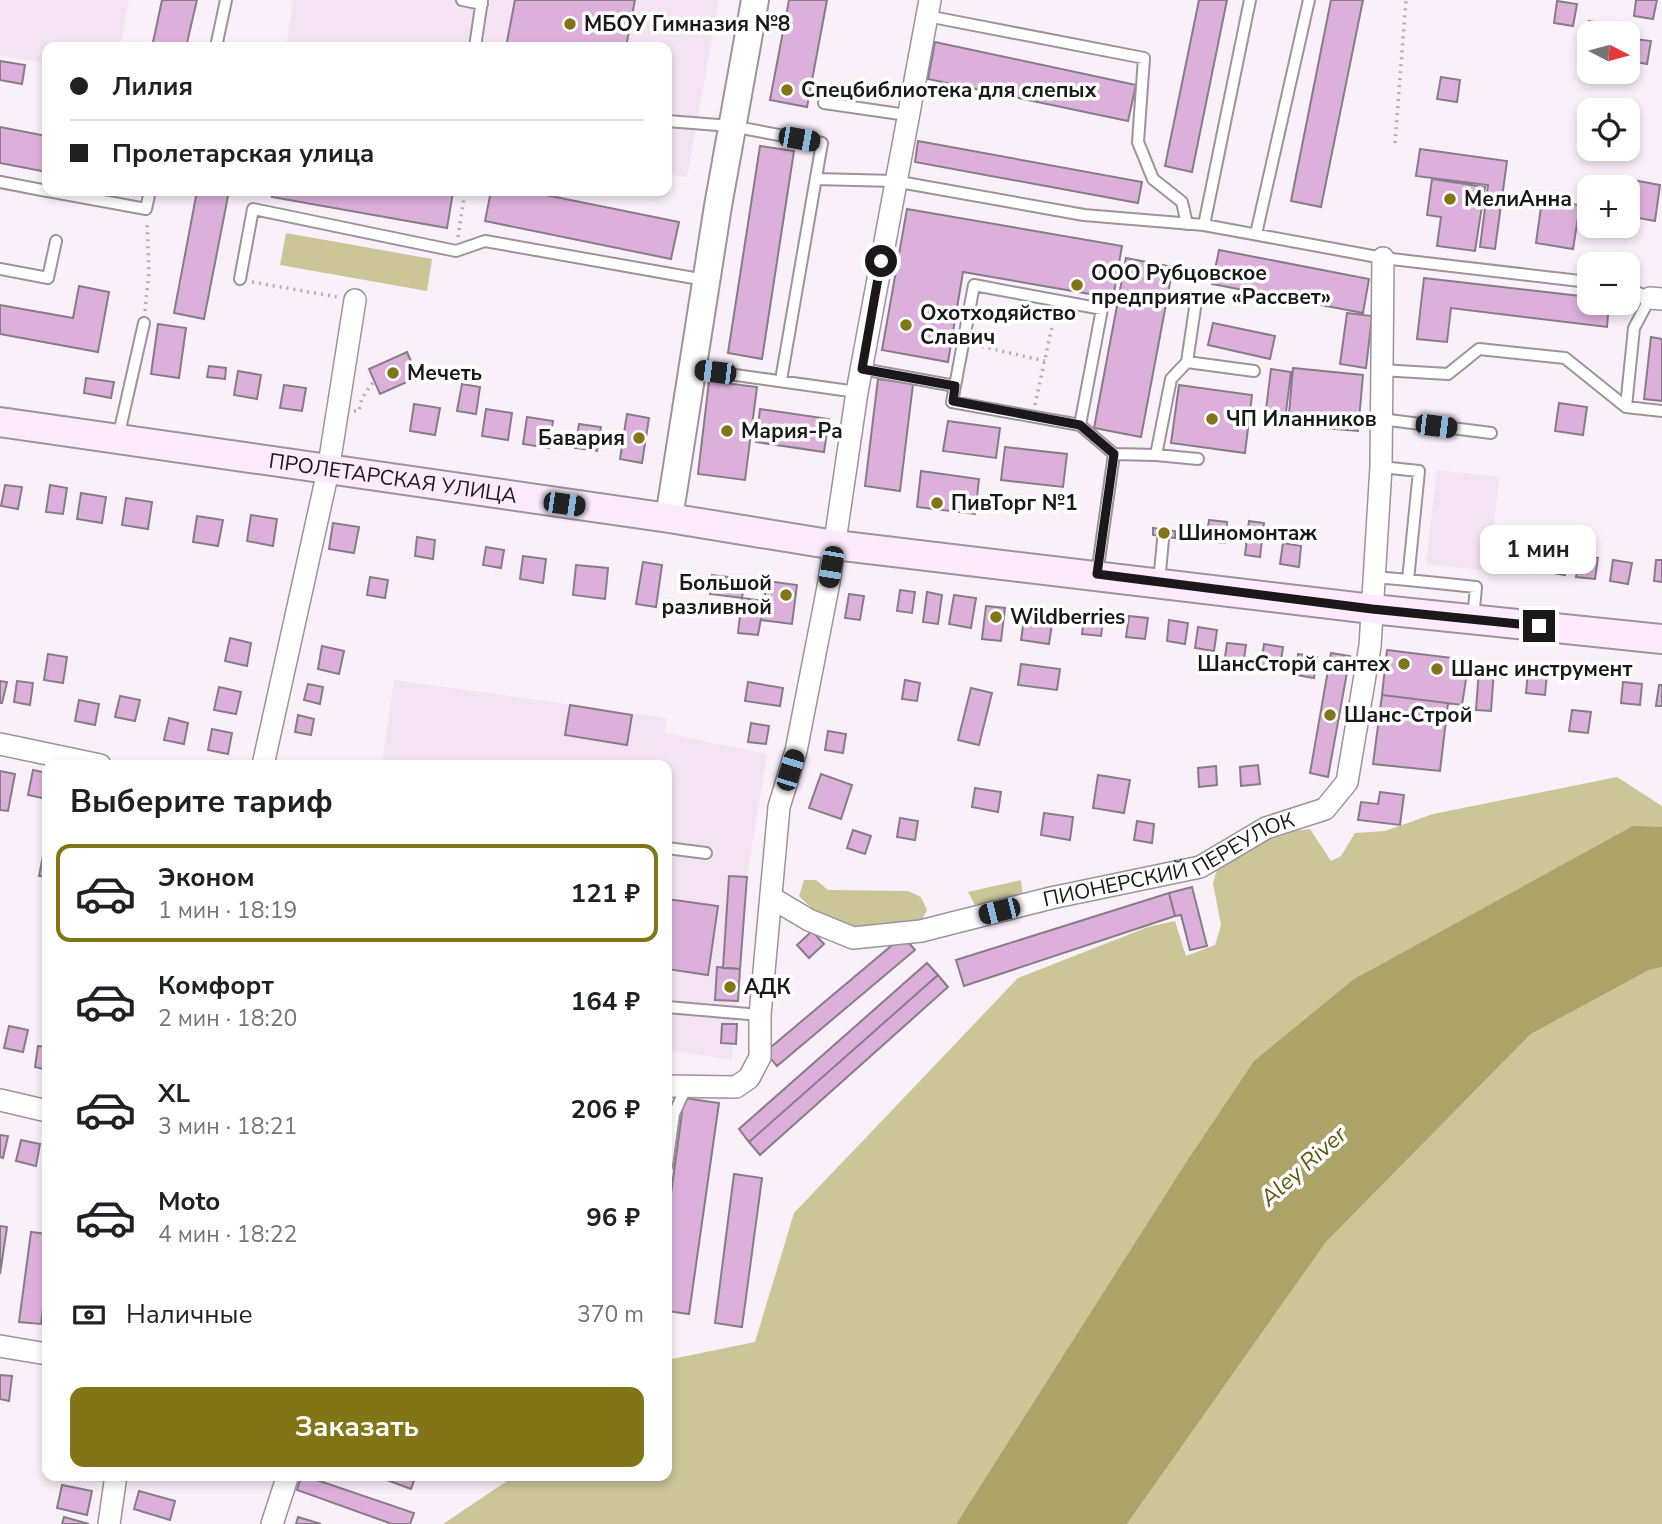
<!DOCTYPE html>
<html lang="ru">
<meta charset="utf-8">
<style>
:root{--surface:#fff;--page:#f2f2f2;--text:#202124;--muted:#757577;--line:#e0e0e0;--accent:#827518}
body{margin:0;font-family:"Nunito Sans",sans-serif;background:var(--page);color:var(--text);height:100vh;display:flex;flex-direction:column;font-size:26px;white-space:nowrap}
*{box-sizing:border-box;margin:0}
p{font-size:23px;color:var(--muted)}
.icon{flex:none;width:38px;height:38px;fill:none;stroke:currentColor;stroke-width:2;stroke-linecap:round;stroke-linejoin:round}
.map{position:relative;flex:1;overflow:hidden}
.panel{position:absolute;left:42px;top:760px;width:630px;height:721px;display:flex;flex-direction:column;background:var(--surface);border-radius:14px;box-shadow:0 4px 10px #0003}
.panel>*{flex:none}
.banner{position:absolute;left:42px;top:42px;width:630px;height:154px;border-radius:14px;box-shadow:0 4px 10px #0003;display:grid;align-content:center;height:154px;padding:0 28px;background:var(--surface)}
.needle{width:46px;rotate:96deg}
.fabs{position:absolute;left:1577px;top:21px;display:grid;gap:14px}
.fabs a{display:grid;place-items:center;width:63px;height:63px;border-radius:14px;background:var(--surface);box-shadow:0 4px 10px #0003;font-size:35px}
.end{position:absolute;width:32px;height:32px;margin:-16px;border:9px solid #1b171b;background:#fff;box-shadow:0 0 0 4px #fff}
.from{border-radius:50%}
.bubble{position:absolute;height:49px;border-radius:14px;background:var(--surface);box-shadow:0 4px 10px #0003;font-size:23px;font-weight:700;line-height:49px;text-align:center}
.car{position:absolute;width:21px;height:42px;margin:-21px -10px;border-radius:9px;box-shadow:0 0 5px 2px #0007;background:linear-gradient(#222 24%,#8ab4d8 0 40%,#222 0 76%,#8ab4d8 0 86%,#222 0)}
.banner b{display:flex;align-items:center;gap:24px;height:66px;font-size:26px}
.banner b+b{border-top:2px solid var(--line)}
.banner i{width:18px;height:18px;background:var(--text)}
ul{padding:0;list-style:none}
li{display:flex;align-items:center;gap:21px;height:98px;margin:0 14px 10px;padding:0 14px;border:4px solid transparent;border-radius:14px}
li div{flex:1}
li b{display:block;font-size:26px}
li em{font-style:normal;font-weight:700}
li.selected{border-color:var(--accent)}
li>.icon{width:63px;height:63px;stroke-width:1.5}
h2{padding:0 28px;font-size:32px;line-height:84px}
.pay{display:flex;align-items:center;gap:18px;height:77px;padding:0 28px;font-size:26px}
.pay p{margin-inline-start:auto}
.cta{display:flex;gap:14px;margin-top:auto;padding:14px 28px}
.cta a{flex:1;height:80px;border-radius:14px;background:var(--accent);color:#fff;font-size:28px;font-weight:700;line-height:80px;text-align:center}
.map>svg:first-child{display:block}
</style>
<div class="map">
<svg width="1662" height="1524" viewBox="0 0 1662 1524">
<rect width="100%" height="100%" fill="#faf0fa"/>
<path fill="#f3e3f3" d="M0 0H129L120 47H47V64L0 55Z
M293 0H719L687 177 667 174V47H286Z
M1437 470 1499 477 1489 571 1426 564Z
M394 680 666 718 665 733 767 754 747 877 732 1060 667 1050V765H382Z"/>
<path fill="#cbc598" d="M286 233 432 259 427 291 280 265Z
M1617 777 1662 806V827H1633L1354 979 1183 1167 956 1524H443L516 1475H667V1360L755 1342 794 1213 1018 978 1148 927 1175 921 1186 956 1215 945 1221 925 1213 883 1218 867 1270 834 1310 829 1331 861 1341 856 1355 833 1385 831 1433 814Z
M804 880H816L828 890 908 891 921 897 927 910 920 923C868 931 839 937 799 896Z
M1021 880 1023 898 975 905 968 892Z
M1662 967V1524H1127L1326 1242 1531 1034 1649 970Z"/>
<path fill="#aba368" d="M1633 826 1662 827V967L1649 970 1531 1034 1326 1242 1127 1524H956L1183 1167 1254 1061 1354 979Z"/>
<path fill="#ddb0dc" stroke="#877d87" stroke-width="2" d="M162 0H197L186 47H152Z
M515 0H635L626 47H506Z
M789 0H827L807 107 770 100Z
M1199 0H1227L1192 172 1165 166Z
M1331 0H1363L1321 207 1291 201Z
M1636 0H1657L1653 19 1634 16Z
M1557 1 1577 4 1573 26 1554 23Z
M1589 21 1609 25 1608 33H1589V44H1586Z
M1635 39 1651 41 1647 64 1631 61Z
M935 42 1136 85 1128 121 928 79Z
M0 61 25 65 22 84 0 80Z
M1441 77 1460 80 1457 102 1437 99Z
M0 127 47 136V172L0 163Z
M918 141 1142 182 1138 203 915 162Z
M760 146 794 151 762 359 728 353Z
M1420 149 1507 161 1495 249 1480 247 1488 185 1416 176Z
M1432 179 1485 187 1475 251 1437 246 1441 217 1427 215Z
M1628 179 1660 185 1655 221 1628 216Z
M197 191H229L204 319 174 313Z
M273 191H445L453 192 447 228 272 197Z
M491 191H526L679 222 671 259 485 221Z
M1542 200 1580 205 1573 249 1536 243Z
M907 209 1122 246 1113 298 963 272 948 362 882 350Z
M1219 250 1369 279 1363 313 1212 284Z
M1126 258 1173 267 1141 437 1094 428Z
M1424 278 1589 297V303H1609L1607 327 1451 308 1447 342 1417 339Z
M79 286 109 292 98 352 0 334V305L73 318Z
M1347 313 1372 316 1366 368 1340 364Z
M1213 323 1275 336 1270 359 1208 345Z
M158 324 186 328 179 378 151 374Z
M1651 337 1662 339V401L1644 399Z
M407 352 418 377 380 394 369 369Z
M209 366 226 368 225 379 207 377Z
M1293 368 1363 375 1358 431 1288 425Z
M1271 369 1291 372 1285 420 1265 418Z
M238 371 261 375 257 399 234 395Z
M86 378 114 382 111 398 84 393Z
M878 379 913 384 900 491 865 486Z
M709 381 757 387 745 480 698 474Z
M462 384 480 387 476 414 457 411Z
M284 385 306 388 302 411 280 408Z
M1179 385 1252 395 1245 453 1171 443Z
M1559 403 1587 407 1583 435 1555 431Z
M414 404 440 408 435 435 410 431Z
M486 409 512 413 508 440 482 436Z
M760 409 829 419 824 452 756 442Z
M627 414 649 418 642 463 620 459Z
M527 417 553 421 549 448 523 444Z
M948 421 1000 428 996 458 943 451Z
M579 424 601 427 597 451 575 448Z
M1005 447 1067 454 1063 487 1001 480Z
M921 471 979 479 975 514 917 507Z
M5 485 22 487 18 509 1 506Z
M50 485 67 488 63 514 46 512Z
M81 493 106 497 102 523 77 519Z
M126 498 152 502 148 529 122 525Z
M251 515 277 519 273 546 247 541Z
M197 516 223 520 218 546 193 542Z
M1209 520 1227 522 1225 543 1206 541Z
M1249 521 1264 523 1260 557 1245 555Z
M333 523 359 527 354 553 329 549Z
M1153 528 1175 531V538L1153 535Z
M417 537 435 540 433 559 415 556Z
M1283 543 1301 546 1299 567 1280 564Z
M486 547 504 550 501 568 483 565Z
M1515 549 1534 552 1530 573 1512 570Z
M1550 551 1569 554 1565 575 1547 572Z
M523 556 546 559 543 583 520 579Z
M1580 556 1598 558 1595 579 1576 577Z
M1613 560 1632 563 1628 584 1610 581Z
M1656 560H1662V582L1654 581Z
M643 562 662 565 656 607 636 604Z
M576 565 608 568 605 599 573 595Z
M712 575 745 579 742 598 710 594Z
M370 577 388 580 385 598 367 595Z
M767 581 797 585 792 624 761 620Z
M900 590 915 592 912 613 897 611Z
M927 592 942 595 938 624 923 622Z
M849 594 864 596 860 620 845 618Z
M954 595 976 598 971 628 949 624Z
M742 598 764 601 758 635 738 633Z
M986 606 1005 608 1001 641 982 639Z
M1025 613 1053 617 1049 644 1021 640Z
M1085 613 1104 615 1101 636 1082 634Z
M1129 616 1148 618 1145 639 1126 637Z
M1169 620 1188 623 1185 644 1167 641Z
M1198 627 1217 630 1214 651 1195 648Z
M230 638 251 643 247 666 225 661Z
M1227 643 1246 645 1243 666 1224 664Z
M1264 644 1283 647 1280 668 1261 665Z
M322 646 344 651 339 674 318 669Z
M1387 650 1469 660 1462 705 1382 695Z
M1331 653 1350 656 1328 777 1310 773Z
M48 654 67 657 63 683 44 680Z
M1298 654 1317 657 1314 678 1296 675Z
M1021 664 1060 669 1057 690 1018 685Z
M1479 669 1494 670 1491 711 1476 710Z
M1528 672 1547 674 1545 695 1526 693Z
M905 680 920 683 917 701 902 699Z
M0 681 7 682 2 703H0Z
M17 681 33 683 30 705 14 702Z
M748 682 783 688 780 706 745 701Z
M1623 682 1642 684 1640 705 1621 703Z
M308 684 323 687 320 704 304 700Z
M1659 685H1662V706H1656Z
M219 687 241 692 236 714 214 710Z
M971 688 992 693 979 745 958 740Z
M1382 695 1448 703 1440 771 1373 764Z
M120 696 140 700 135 721 115 717Z
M79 700 99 704 95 725 75 721Z
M570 705 632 715 627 745 565 735Z
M1572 710 1591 712 1588 733 1569 731Z
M298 715 314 719 311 735 295 732Z
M169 718 188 723 184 744 164 740Z
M751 723 769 726 766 744 748 742Z
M212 729 232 733 228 754 208 750Z
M828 731 846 734 843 753 825 750Z
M1258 765 1260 784 1241 786 1240 767Z
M1216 766 1217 785 1199 787 1198 768Z
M33 770 47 773V799L28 795Z
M0 771 15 774 8 811 0 810Z
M821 774 852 785 841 819 809 808Z
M1098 775 1130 780 1124 813 1093 808Z
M975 788 1001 792 998 812 972 807Z
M1380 792 1404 795 1400 825 1358 820 1361 802 1378 804Z
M1044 813 1073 817 1070 840 1041 835Z
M900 818 918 821 915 840 897 837Z
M1137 821 1154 824 1152 843 1134 840Z
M853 830 871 836 865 854 847 848Z
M44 851H47V877L39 876Z
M729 876 747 877 740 969 723 968Z
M1192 887 1207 946 1190 950 1181 915 1175 916 1169 893Z
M1169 893 1175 916 964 986 956 960Z
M667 899 718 906 708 975 667 969Z
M812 931 824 944 809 958 797 945Z
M903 936 915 950 777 1066 765 1052Z
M927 963 938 975 749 1142 739 1129Z
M717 967 740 969 738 1001 715 1000Z
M938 975 948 987 760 1155 749 1142Z
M722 1024H737L736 1044 721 1043Z
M9 1026 28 1030 23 1052 4 1048Z
M38 1046 47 1047V1070L35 1067Z
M684 1098 719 1103 689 1314 667 1311V1223Z
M0 1135 8 1136 3 1158 0 1157Z
M21 1140 40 1144 36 1166 16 1161Z
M734 1174 762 1178 742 1327 715 1323Z
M0 1226 7 1227 0 1274Z
M31 1232 47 1234V1279L41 1324 19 1322Z
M0 1375 12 1376 9 1401 0 1399Z
M302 1475 414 1513 410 1524H392L297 1490Z
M373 1475H416L411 1489Z
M62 1485 92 1491 87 1515 57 1508Z
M139 1491 175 1501 170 1520 134 1509Z
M64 1517 89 1524H62Z
M298 1517 321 1524H296Z"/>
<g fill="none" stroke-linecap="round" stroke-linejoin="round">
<defs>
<path id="service" d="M462 0 482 4
M927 16 1144 58 1138 142 1153 179 1182 202 1187 224
M216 47 226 0
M475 47 482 0
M824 103 907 115
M667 121 731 126 822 143 781 380
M816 179 894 181 1084 215 1204 225 1383 258 1589 282
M0 182 47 191
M48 191 146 209 150 191
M1204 225 1250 0
M1256 234 1309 0
M0 269 48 278 56 241
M240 279 253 209 456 251 485 241 705 280
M1187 362 1254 371
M693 369 857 392
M862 369 955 386 952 402 1080 425 1102 309 974 285 955 386
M1381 370 1448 374 1479 349 1565 358 1626 407 1662 411
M1626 407 1634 328 1650 298 1628 288
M1381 419 1491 433
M1080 425 1114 454
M118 438 144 323
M1156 455 1198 459
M1097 574 1114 454 1156 455 1171 379 1187 362 1196 301
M1375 577 1408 580 1419 471 1381 467
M1408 580 1476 587 1473 619
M1159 582 1163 540
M667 848 706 853
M667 1007 760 1015
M667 1165 674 1114 687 1085"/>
<g id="minor">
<path d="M1650 298 1662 299"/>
<path d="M0 744 100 765"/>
<path d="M263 765 328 471 355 300"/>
<path id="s1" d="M772 898 809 920 853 938 921 931 1051 898 1200 867 1266 828 1325 809 1347 782 1370 646 1381 467 1383 258"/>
<path d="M667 1086 736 1087 749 1078 760 1057V1015L779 807 796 751 829 582 857 392 930 0"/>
<path d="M0 1100 47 1111"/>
<path d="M0 1346 47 1354"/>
<path d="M109 1524 116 1475"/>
<path d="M272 1524 288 1475"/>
</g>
<path id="tertiary" d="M669 518 718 206 755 0"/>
<g id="secondary">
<path id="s2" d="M0 422 669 518 835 545 1372 609 1662 639"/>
</g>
</defs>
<use href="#service" stroke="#9c939c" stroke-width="14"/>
<use href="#minor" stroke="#9c939c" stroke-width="24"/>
<use href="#tertiary" stroke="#9c939c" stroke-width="30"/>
<use href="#secondary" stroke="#9c939c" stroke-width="32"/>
<path stroke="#b6aeb6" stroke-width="3.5" stroke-dasharray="2 5" stroke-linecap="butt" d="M1395 143 1406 0
M458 237 465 191
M252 282 338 297
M145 311 149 272 147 221
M975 345 1045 361
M1035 405 1055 313
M354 411H359L362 398 374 381"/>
<use href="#service" stroke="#fff" stroke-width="10"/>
<use href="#minor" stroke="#fff" stroke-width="21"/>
<use href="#tertiary" stroke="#fff" stroke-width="26"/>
<use href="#secondary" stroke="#fdebfd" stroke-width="28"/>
</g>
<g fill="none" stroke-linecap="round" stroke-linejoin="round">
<path stroke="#1b171b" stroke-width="9" d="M881 261 862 369 955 386 953 401 1080 425 1114 454 1097 574 1372 609 1539 626"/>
</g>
<g fill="#827518" stroke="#fff" stroke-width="2.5">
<circle cx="570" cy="24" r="7"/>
<circle cx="787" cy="90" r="7"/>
<circle cx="1450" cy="199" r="7"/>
<circle cx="1077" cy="285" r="7"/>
<circle cx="906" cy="325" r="7"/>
<circle cx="393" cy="373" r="7"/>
<circle cx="1212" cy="419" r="7"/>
<circle cx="727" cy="431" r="7"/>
<circle cx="639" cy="438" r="7"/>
<circle cx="937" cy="503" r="7"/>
<circle cx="1164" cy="533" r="7"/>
<circle cx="786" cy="595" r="7"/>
<circle cx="996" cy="617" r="7"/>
<circle cx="1404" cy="664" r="7"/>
<circle cx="1437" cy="669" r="7"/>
<circle cx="1330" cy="715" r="7"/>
<circle cx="730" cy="987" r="7"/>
</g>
<g text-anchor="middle" stroke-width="7" stroke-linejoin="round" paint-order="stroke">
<g font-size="21" font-weight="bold" fill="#1b171b" stroke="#fff" text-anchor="start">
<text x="584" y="31">МБОУ Гимназия №8</text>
<text x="801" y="97">Спецбиблиотека для слепых</text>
<text x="1464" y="206">МелиАнна</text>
<text x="1091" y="280">ООО Рубцовское<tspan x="1091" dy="24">предприятие «Рассвет»</tspan></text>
<text x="920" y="320">Охотходяйство<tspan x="920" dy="24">Славич</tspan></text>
<text x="407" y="380">Мечеть</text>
<text x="1226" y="426">ЧП Иланников</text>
<text x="741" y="438">Мария-Ра</text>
<text x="625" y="445" text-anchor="end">Бавария</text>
<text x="951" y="510">ПивТорг №1</text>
<text x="1178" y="540">Шиномонтаж</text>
<text x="772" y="590" text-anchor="end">Большой<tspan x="772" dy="24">разливной</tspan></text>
<text x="1010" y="624">Wildberries</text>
<text x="1390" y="671" text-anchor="end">ШансСторй сантех</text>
<text x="1451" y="676">Шанс инструмент</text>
<text x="1344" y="722">Шанс-Строй</text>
<text x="744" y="994">АДК</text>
</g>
<g font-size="21" fill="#1b171b" stroke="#fff">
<text dy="7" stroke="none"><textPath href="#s2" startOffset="397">ПРОЛЕТАРСКАЯ УЛИЦА</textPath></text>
<text dy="7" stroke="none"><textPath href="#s1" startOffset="418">ПИОНЕРСКИЙ ПЕРЕУЛОК</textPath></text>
</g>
<g font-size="23" font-style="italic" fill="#615711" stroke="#fff">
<text transform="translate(1303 1166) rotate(-42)" y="8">Aley River</text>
</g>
</g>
</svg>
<div class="fabs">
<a><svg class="needle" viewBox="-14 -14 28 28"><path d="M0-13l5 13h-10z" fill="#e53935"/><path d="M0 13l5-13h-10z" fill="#757577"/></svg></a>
<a><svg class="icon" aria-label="locate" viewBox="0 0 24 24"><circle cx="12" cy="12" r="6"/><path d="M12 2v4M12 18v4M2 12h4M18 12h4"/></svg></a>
<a>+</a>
<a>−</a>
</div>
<i class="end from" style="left:881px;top:261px"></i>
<i class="end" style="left:1539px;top:626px"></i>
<div class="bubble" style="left:1480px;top:525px;width:116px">1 мин</div>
<i class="car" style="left:799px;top:139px;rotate:100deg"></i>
<i class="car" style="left:715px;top:372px;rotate:277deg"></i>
<i class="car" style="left:1436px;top:426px;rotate:97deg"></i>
<i class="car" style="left:564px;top:504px;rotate:98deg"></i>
<i class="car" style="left:831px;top:567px;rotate:190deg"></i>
<i class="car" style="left:790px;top:770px;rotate:17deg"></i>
<i class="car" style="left:999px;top:911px;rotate:256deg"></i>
<div class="banner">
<b><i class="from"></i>Лилия</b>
<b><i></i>Пролетарская улица</b>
</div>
<section class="panel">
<h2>Выберите тариф</h2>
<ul>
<li class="selected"><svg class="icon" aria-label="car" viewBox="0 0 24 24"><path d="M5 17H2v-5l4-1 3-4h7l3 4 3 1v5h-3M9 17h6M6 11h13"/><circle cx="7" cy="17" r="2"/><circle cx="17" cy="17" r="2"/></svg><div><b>Эконом</b><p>1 мин · 18:19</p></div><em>121 ₽</em></li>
<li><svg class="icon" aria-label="car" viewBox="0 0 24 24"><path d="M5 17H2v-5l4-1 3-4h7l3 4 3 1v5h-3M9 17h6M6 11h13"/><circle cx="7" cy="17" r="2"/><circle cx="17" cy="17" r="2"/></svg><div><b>Комфорт</b><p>2 мин · 18:20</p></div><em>164 ₽</em></li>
<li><svg class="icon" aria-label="car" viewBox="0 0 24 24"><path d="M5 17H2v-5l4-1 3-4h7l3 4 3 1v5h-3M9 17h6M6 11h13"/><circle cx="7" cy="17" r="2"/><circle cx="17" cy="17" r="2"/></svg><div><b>XL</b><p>3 мин · 18:21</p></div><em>206 ₽</em></li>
<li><svg class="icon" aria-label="car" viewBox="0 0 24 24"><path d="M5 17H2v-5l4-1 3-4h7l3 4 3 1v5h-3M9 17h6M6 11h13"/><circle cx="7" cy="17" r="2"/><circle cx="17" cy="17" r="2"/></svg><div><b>Moto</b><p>4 мин · 18:22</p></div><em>96 ₽</em></li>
</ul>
<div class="pay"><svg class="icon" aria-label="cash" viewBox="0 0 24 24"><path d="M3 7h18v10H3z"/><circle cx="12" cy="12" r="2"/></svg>Наличные<p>370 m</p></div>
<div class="cta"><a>Заказать</a></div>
</section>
</div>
